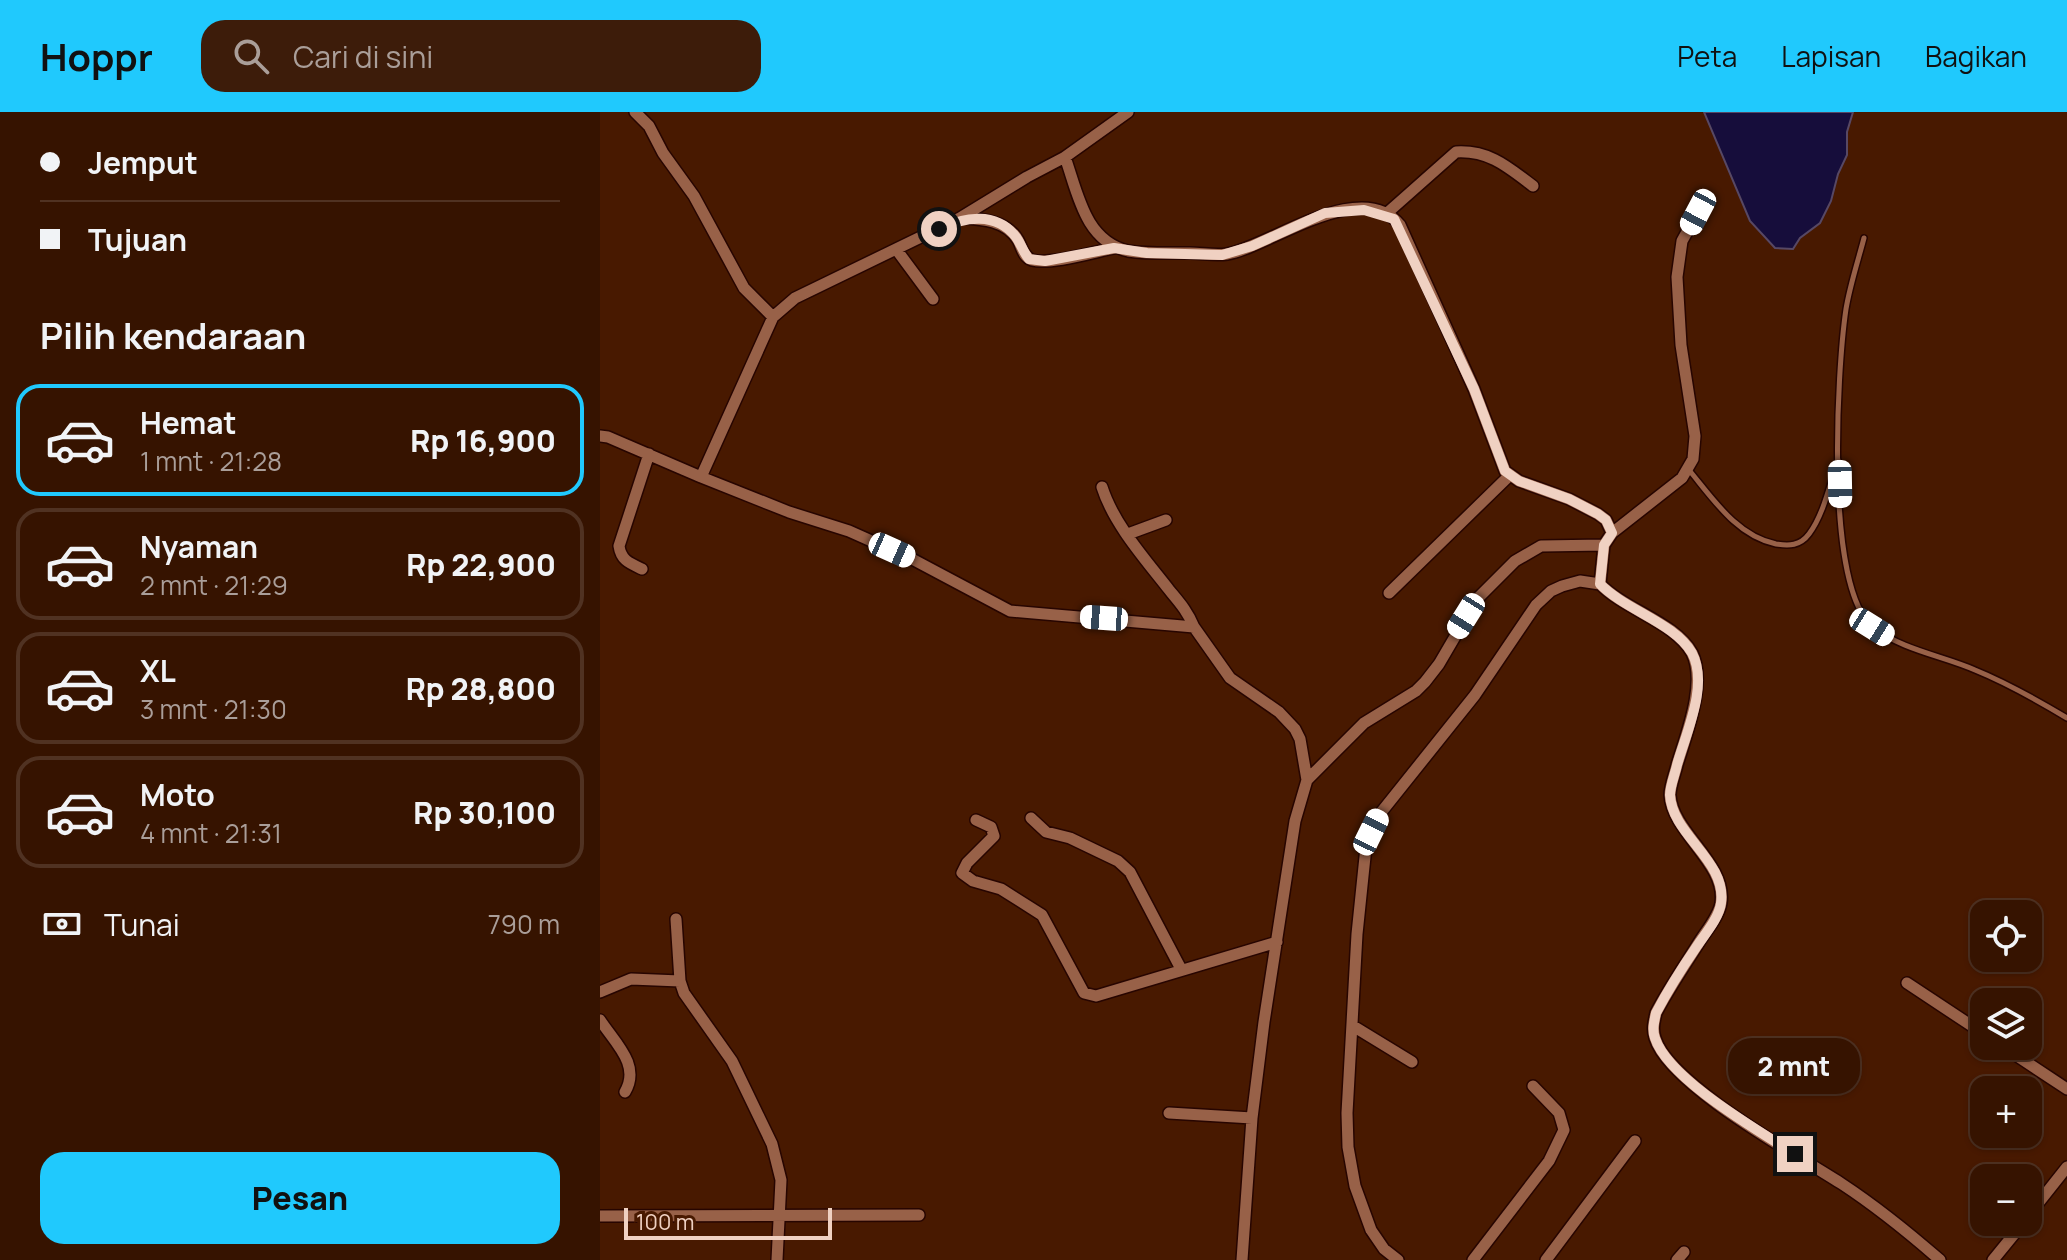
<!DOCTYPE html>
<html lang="id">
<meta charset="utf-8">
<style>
:root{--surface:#361300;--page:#3d1c0a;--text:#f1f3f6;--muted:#aa9e99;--line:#503222;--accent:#20c9fd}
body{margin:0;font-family:Manrope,sans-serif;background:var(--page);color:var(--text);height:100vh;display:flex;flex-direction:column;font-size:30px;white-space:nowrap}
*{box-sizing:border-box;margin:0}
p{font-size:26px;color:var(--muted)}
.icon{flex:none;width:44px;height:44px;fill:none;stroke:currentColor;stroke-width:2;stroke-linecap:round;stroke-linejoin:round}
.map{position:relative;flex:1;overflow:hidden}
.drawer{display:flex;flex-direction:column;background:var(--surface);width:600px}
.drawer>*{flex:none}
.top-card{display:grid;align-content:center;height:176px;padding:0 40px;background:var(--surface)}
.buttons{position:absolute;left:1370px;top:788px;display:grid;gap:16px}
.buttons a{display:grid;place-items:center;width:72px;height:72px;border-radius:16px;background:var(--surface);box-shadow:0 2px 6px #0004,0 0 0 2px var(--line);font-size:40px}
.scale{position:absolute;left:24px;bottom:20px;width:208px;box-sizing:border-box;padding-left:8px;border:4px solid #f0d1c2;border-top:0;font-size:22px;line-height:28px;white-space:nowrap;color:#f0d1c2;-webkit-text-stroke:6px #481900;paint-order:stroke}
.end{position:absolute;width:36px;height:36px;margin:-18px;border:10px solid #f0d1c2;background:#111;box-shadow:0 0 0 4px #111}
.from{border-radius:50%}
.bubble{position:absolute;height:56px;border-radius:24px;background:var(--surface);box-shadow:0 2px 6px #0004,0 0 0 2px var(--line);font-size:26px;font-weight:800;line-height:56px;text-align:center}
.car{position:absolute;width:24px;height:48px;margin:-24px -12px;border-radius:10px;box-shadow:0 0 6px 2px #0007;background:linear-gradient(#fff 24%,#345 0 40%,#fff 0 76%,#345 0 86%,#fff 0)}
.top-card b{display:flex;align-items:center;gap:28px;height:76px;font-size:30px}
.top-card b+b{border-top:2px solid var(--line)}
.top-card i{width:20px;height:20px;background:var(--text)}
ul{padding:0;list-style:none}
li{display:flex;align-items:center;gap:24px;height:112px;margin:0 16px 12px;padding:0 24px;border:4px solid var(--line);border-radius:24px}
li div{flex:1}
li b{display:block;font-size:30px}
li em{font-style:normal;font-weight:800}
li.on{border-color:var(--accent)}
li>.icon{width:72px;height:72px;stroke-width:1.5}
h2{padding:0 40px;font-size:36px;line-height:96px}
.pay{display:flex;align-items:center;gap:20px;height:88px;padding:0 40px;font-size:30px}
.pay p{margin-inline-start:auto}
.action{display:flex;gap:16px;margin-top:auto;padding:16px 40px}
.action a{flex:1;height:92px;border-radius:24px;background:var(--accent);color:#111;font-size:32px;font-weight:800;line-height:92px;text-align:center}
header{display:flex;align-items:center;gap:48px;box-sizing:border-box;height:112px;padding:0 40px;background:var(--accent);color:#111}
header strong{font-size:38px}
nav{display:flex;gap:44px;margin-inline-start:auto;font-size:28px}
.search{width:560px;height:72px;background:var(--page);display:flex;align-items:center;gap:20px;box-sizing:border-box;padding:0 28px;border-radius:24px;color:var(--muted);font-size:30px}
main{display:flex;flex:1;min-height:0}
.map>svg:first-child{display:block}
</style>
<header>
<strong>Hoppr</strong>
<div class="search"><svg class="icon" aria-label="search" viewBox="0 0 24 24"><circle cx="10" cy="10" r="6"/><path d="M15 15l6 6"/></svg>Cari di sini</div>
<nav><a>Peta</a><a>Lapisan</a><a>Bagikan</a></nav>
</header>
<main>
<section class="drawer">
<div class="top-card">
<b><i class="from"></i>Jemput</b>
<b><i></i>Tujuan</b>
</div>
<h2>Pilih kendaraan</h2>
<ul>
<li class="on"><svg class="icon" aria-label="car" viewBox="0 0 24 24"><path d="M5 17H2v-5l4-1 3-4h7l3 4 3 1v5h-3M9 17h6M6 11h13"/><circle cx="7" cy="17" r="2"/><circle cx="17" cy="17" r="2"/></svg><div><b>Hemat</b><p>1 mnt · 21:28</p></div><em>Rp 16,900</em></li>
<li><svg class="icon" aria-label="car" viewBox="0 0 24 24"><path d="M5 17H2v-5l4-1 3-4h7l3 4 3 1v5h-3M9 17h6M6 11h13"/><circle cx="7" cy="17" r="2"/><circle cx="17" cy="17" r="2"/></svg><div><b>Nyaman</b><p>2 mnt · 21:29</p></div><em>Rp 22,900</em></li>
<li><svg class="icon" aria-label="car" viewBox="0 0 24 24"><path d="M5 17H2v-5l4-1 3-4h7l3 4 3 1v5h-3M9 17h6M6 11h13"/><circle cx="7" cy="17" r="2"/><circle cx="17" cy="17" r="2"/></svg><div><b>XL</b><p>3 mnt · 21:30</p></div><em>Rp 28,800</em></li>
<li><svg class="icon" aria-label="car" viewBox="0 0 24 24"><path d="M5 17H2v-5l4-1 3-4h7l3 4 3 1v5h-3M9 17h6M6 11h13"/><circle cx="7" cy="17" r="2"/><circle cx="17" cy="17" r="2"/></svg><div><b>Moto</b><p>4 mnt · 21:31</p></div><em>Rp 30,100</em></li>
</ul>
<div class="pay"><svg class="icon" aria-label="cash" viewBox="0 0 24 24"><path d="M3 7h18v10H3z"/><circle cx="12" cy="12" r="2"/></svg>Tunai<p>790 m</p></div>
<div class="action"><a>Pesan</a></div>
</section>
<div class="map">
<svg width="1467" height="1148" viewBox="0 0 1467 1148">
<rect width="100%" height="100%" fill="#481900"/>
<path fill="#160d3b" stroke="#574864" stroke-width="2" d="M1104 0H1253L1247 20V43L1238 62 1231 89 1220 111 1200 126 1193 137 1175 136 1150 109Z"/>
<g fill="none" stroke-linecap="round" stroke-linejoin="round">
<defs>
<path id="lane" d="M1264 126C1258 149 1250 173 1246 197 1237 258 1224 478 1274 516 1303 538 1343 544 1375 558 1407 571 1437 588 1467 606
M1089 358C1113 387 1137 424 1176 432 1189 434 1200 434 1209 422 1224 402 1230 371 1238 348"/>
<path id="street" d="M35 0 49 14 63 41 94 84 144 176 173 205
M465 45 528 0
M786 102 856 40C889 38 908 55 933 74
M361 106C382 107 406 108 418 128 422 135 423 145 432 148 450 153 494 140 514 136
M296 137 333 187
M0 324 8 325 101 365
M502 375C514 413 546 448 570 479 580 491 588 500 594 515
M1012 421 1082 366 1093 347 1095 324 1081 233 1077 165 1082 129 1098 100
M528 422 566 408
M1004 433 1000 472C1025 498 1076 511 1092 541 1107 571 1086 623 1077 653 1075 662 1070 674 1070 683 1072 721 1127 751 1121 791 1119 804 1107 818 1100 829 1085 853 1069 876 1056 901 1054 910 1052 917 1055 926 1069 973 1199 1044 1242 1072 1277 1095 1309 1121 1340 1148
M42 457C29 451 21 448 19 434L49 342
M789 481 910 363
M431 706 446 720 470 726 518 749 530 760 581 857
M376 708 391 715 394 724 367 751 362 761 373 769 401 777 442 803 484 881 496 884 677 830
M76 807 80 869 84 881 132 949 172 1032 181 1068 177 1148
M1307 871 1384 922
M0 880 31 867 80 869
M0 908C15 931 41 953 25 980
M753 914 812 950
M1402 934 1467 977
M569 1001 652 1006
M0 1104 319 1103
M1428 1104 1467 1055
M642 1148 652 1006 664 910 695 709 707 668 764 611 816 579 825 570 839 552 877 487 915 449 941 434 1004 433 1012 421 1006 408 998 402 969 387 919 369 905 359 874 277 800 113C761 64 669 135 627 142 615 144 602 141 590 141 569 141 548 142 528 139 485 129 478 82 465 45L427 65 360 106 195 186 173 205 101 365 189 400 249 419 314 448 410 499 594 515 630 566 679 600 695 617 700 627 707 668
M798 1148 784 1137 771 1118 755 1074 748 1035 747 1001 757 822 766 735 779 703 875 583 936 493 951 479 962 474 980 469 1000 472
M873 1148 949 1049 964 1018 959 1001 933 974
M946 1148 1035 1029
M1077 1148 1084 1140
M1393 1148 1424 1110"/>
</defs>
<use href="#lane" stroke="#270500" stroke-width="8"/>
<use href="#street" stroke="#270500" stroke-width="14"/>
<use href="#lane" stroke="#986148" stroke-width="5"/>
<use href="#street" stroke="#986148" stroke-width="11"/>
</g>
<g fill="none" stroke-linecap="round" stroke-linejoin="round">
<path stroke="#f0d1c2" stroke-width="10" d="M339 117C364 105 396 99 416 125 421 132 423 140 429 147L445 149 514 136 547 141 622 143 652 134 725 101 764 98 794 107 874 277 905 359 919 369 969 387 998 402 1006 408 1012 421 1004 433 1000 472C1025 498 1075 511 1092 541 1109 573 1086 621 1077 653 1075 662 1070 674 1070 683 1072 723 1127 749 1121 791 1119 806 1105 822 1097 834 1082 856 1068 878 1056 901 1054 910 1052 918 1055 926 1068 967 1159 1019 1195 1042"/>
</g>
</svg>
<div class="buttons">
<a><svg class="icon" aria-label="locate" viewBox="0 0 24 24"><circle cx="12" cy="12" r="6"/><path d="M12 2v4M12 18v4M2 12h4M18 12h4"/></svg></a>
<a><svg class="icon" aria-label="layers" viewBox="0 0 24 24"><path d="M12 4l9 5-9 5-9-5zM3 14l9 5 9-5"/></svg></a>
<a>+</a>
<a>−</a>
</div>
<div class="scale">100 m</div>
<i class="end from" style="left:339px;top:117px"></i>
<i class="end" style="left:1195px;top:1042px"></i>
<div class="bubble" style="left:1128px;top:926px;width:132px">2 mnt</div>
<i class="car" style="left:1098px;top:100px;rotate:208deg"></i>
<i class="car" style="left:1240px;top:372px;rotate:179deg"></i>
<i class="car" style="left:292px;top:438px;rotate:114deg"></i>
<i class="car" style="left:866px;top:504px;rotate:212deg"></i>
<i class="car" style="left:504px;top:506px;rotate:274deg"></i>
<i class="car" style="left:1272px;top:515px;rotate:122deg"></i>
<i class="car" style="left:771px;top:720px;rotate:26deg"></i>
</div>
</main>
